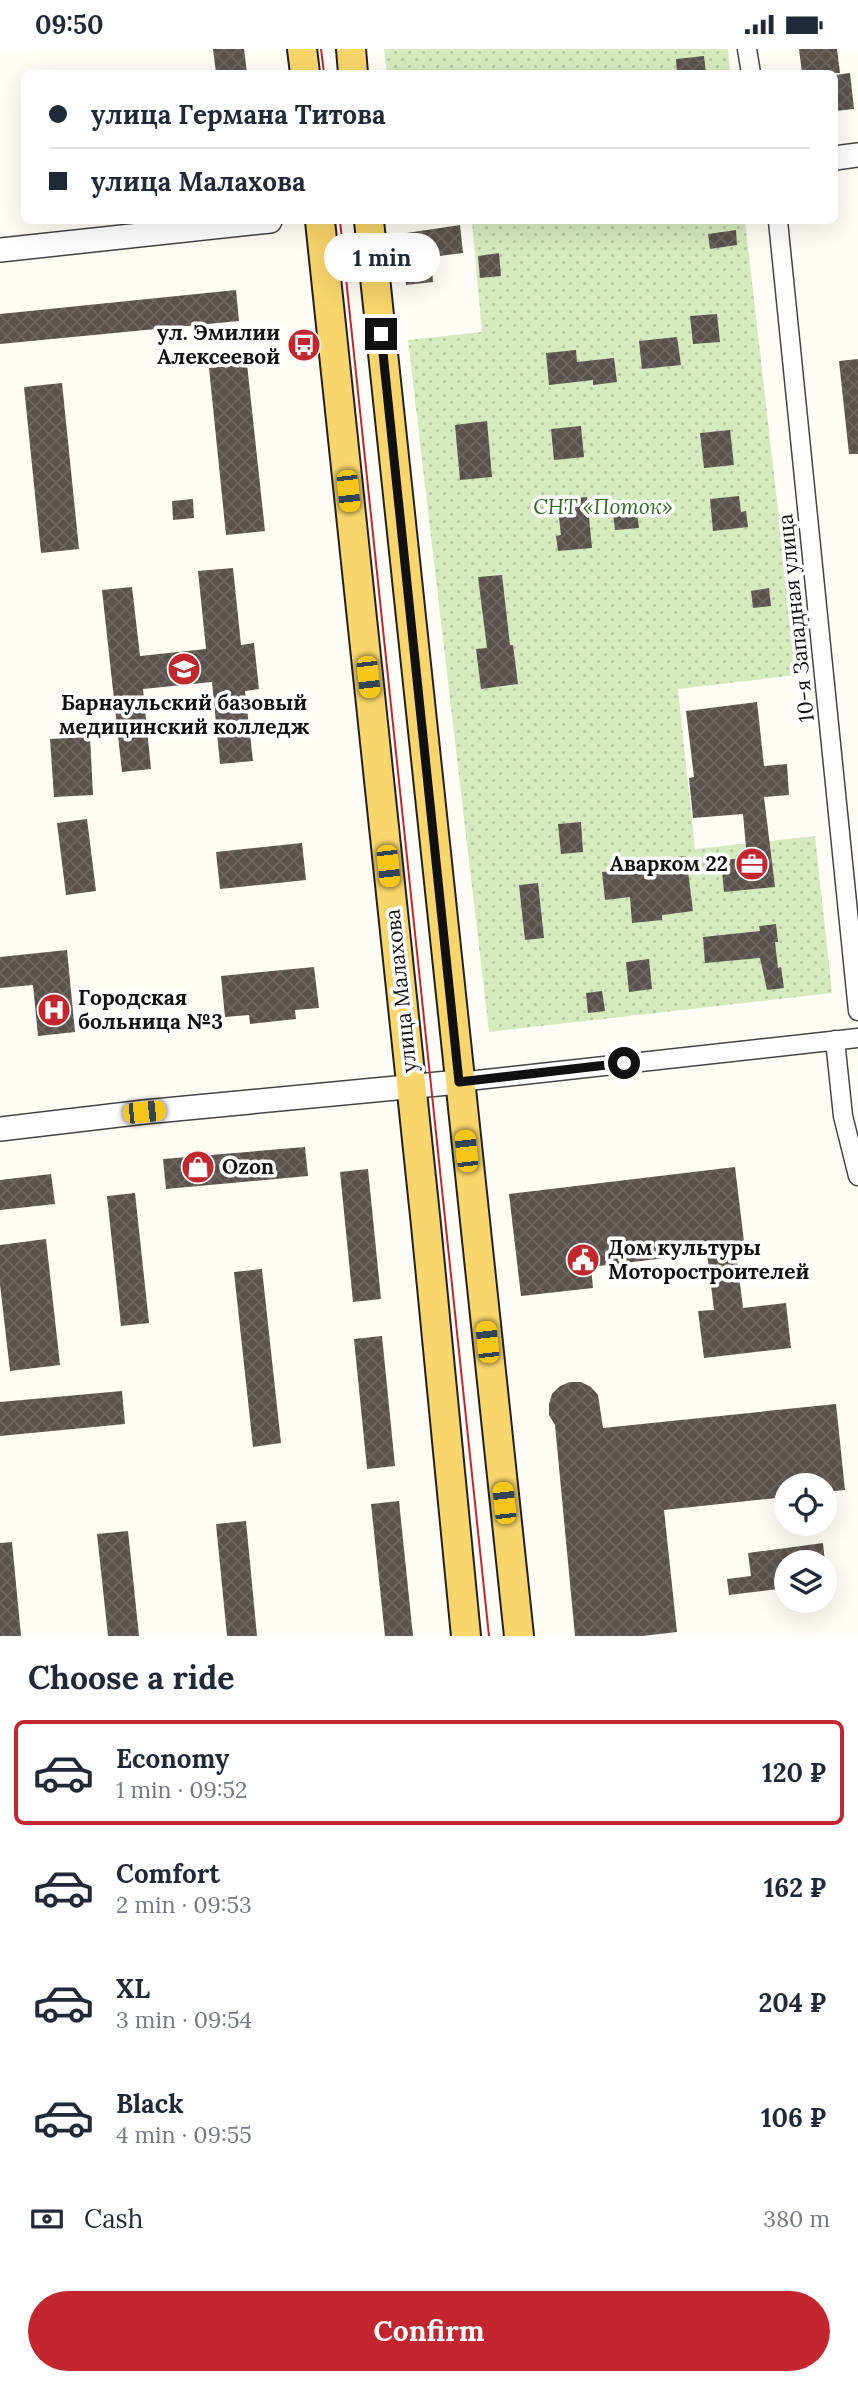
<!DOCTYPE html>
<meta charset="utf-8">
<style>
:root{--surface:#fff;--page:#f6f6f7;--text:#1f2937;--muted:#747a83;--line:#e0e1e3;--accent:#c4262e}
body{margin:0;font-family:Lora,serif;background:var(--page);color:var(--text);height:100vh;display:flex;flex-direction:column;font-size:26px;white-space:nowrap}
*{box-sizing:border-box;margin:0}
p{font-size:23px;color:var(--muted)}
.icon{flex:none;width:38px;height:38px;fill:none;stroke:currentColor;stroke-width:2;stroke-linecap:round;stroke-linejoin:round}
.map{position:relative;height:1587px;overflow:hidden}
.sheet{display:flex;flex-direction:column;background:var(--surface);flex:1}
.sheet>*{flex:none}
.banner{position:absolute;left:21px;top:21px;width:817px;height:154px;border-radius:10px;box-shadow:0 7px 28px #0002;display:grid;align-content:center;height:154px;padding:0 28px;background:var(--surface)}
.tools{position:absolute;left:774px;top:1424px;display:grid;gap:14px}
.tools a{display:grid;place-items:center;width:63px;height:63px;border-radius:50%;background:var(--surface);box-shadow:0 7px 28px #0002;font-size:35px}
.end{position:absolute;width:32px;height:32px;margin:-16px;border:9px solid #111;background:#fff;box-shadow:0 0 0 4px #fff}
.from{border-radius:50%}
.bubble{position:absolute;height:49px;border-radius:24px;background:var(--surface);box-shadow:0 7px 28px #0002;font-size:23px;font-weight:700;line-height:49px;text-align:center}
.car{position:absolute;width:21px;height:42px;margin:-21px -10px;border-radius:9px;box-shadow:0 0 5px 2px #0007;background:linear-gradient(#f5c518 24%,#345 0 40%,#f5c518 0 76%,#345 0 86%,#f5c518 0)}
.banner b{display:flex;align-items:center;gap:24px;height:66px;font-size:26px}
.banner b+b{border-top:2px solid var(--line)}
.banner i{width:18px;height:18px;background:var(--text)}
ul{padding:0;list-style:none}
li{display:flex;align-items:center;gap:21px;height:105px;margin:0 14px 10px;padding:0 14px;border:4px solid transparent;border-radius:10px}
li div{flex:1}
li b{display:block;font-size:26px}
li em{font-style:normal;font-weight:700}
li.on{border-color:var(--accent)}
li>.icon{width:63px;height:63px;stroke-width:1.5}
h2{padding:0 28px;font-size:32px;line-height:84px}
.pay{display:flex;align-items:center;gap:18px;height:77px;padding:0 28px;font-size:26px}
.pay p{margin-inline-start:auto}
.action{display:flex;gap:14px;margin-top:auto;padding:14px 28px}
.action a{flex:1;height:80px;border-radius:42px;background:var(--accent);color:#fff;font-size:28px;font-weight:700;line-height:80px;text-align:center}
.status{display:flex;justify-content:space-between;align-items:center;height:49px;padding:0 35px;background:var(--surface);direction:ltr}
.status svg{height:19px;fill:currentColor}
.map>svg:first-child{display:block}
</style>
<div class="status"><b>09:50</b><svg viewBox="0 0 49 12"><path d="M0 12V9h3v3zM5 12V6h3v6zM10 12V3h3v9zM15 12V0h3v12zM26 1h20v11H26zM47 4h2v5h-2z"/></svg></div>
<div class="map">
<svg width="858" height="1587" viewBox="0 0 858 1587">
<defs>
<pattern id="grass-dots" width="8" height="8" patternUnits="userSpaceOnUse" patternTransform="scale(1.75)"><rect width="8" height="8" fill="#d5ebbd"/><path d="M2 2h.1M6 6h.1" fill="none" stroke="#b6c8a1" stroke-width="1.8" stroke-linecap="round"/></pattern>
<pattern id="building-cross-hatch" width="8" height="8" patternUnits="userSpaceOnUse" patternTransform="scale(1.75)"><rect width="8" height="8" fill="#5a524d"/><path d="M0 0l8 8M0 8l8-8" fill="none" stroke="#6d6662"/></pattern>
</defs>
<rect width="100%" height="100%" fill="#fffdf5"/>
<path fill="url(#grass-dots)" d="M384 0H728L730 24H387Z
M484 172H745L797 626 678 640 695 800 815 787 832 944 489 983 408 291 482 283 472 173Z"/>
<path fill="url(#building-cross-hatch)" d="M213 0H244L247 24H216Z
M799 0H837L840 24H802Z
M704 7 706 24H677L676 10Z
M850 24 854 60 835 62V26Z
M460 176 463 204 431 208 433 233 406 236 400 185Z
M736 181 737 196 710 200 708 185Z
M499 204 501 227 480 229 478 207Z
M236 241 239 272 0 295V265Z
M717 265 720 293 693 295 690 267Z
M677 288 681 316 642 320 639 292Z
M576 301 577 313 614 309 617 333 593 336V331L549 336 546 304Z
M858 310V405H849L839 312Z
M247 315 265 482 226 486 209 319Z
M62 334 79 500 41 504 24 338Z
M487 372 492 428 460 431 455 376Z
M581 377 584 408 554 411 551 380Z
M730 381 734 416 704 419 700 384Z
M739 447 741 463 746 462 748 478 713 482 710 450Z
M587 448 592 499 558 502 556 487 561 486 557 451Z
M193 450 194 469 173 471 172 452Z
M636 454 639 479 615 481 612 457Z
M233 519 241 596 254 594 259 640 245 642 253 712 220 715 212 633 143 640 151 720 122 723 102 541 132 538 140 607 206 600 198 522Z
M502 526 510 596H513L518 635 481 640 476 600 487 599 478 528Z
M769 539 771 557 753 559 751 542Z
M757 653 764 717 787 715 789 746 764 748 775 838 724 843 721 811 747 809 743 765 693 769 689 729 694 728 686 662Z
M90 688 93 746 54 748 50 690Z
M87 770 96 842 66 846 57 774Z
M581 773 583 803 561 805 558 775Z
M302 794 306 831 220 840 216 803Z
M686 807 693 862 662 866V871L632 874 630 848 605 851 602 823 666 817 665 809Z
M538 834 544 889 525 891 519 836Z
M776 875 778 893H775L778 919 781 918 784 939 767 941 760 909 705 914 703 888 760 882 759 877Z
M67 901 75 983 38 987 33 936 0 939V908Z
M649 910 652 940 629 943 626 913Z
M314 918 319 959 295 961 296 970 250 975 249 966 225 968 221 927Z
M602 942 605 962 588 964 586 944Z
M305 1098 308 1127 166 1140 163 1110Z
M735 1118 745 1201 736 1202 743 1259 786 1254 791 1299 704 1309 698 1262 714 1261 707 1204 591 1218 593 1239 521 1247 509 1145Z
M368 1120 381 1250 353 1253 340 1123Z
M51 1125 55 1155 0 1161V1131Z
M135 1144 149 1274 121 1277 107 1147Z
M46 1190 60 1316 10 1322 0 1235V1196Z
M262 1220 281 1394 253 1398 234 1223Z
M382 1287 395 1417 367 1420 354 1290Z
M570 1333H581L591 1338 598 1346 603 1379 836 1355 845 1441 824 1443V1437H786V1448L664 1461 677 1583 642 1587H575L555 1376 549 1366V1355L552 1345 560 1337Z
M122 1342 125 1375 0 1387V1353Z
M399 1452 413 1587H385L371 1455Z
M246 1472 257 1587H227L216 1475Z
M128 1482 139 1587H108L97 1485Z
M12 1493 21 1587H0V1494Z
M823 1494 825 1514H786V1539L729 1546 727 1530 751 1527 748 1504Z"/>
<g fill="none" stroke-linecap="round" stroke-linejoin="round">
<defs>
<path id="minor" d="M747 0 751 24
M778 172 858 962
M835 991 843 1067 858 1127
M459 1033 858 989"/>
<path id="tertiary" d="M835 109 858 106
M0 201 270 172
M0 1080 144 1063 459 1033"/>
<path id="primary" d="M302 0 305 24
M351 0 353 24
M320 172 426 1176 466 1587
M369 172 519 1587"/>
</defs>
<use href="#minor" stroke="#444" stroke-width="21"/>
<use href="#tertiary" stroke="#444" stroke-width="26"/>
<use href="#primary" stroke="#222" stroke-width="32"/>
<use href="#minor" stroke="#fff" stroke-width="18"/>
<use href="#tertiary" stroke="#fff" stroke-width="23"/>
<use href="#primary" stroke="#f9d66b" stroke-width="28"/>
<path stroke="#c4262e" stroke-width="2" d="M321 0 324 24
M340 172 489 1587"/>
</g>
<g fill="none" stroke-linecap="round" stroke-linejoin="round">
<path stroke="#111" stroke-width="9" d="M381 285 459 1033 624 1014"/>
</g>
<defs>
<symbol id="bus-disc" viewBox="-11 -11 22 22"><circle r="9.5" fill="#c4262e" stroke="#fff"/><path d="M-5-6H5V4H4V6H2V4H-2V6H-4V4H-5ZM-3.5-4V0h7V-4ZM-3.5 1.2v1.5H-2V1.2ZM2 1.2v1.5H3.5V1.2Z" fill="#fff"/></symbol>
<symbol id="university-disc" viewBox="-11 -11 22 22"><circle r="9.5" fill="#c4262e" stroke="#fff"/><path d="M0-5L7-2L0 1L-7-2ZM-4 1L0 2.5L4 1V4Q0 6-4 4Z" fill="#fff"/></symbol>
<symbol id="office-disc" viewBox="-11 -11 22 22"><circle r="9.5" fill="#c4262e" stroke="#fff"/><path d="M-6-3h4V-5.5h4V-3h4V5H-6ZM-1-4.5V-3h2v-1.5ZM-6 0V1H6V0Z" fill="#fff"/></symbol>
<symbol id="hospital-disc" viewBox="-11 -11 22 22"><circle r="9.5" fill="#c4262e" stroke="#fff"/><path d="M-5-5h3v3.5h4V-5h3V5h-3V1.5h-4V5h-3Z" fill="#fff"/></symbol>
<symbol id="shop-disc" viewBox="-11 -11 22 22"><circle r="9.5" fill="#c4262e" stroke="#fff"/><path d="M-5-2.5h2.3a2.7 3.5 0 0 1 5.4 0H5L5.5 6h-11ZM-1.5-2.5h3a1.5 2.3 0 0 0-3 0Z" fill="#fff"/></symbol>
<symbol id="civic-disc" viewBox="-11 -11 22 22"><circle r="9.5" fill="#c4262e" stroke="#fff"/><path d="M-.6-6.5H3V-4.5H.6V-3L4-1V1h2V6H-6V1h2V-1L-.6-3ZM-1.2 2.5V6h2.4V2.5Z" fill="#fff"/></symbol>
</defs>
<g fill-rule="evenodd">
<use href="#bus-disc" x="285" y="277" width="38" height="38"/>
<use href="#university-disc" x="165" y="601" width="38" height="38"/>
<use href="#office-disc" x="733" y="796" width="38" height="38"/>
<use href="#hospital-disc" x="35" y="942" width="38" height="38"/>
<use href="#shop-disc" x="179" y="1099" width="38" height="38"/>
<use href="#civic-disc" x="564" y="1192" width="38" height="38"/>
</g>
<g text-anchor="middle" stroke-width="7" stroke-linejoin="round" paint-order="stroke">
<g font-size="21" font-weight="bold" fill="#111" stroke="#fff" text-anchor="start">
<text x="280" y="291" text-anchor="end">ул. Эмилии<tspan x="280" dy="24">Алексеевой</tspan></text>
<text x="184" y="661" text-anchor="middle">Барнаульский базовый<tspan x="184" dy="24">медицинский колледж</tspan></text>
<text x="728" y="822" text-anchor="end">Аварком 22</text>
<text x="78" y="956">Городская<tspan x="78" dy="24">больница №3</tspan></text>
<text x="222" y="1125">Ozon</text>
<text x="608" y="1206">Дом культуры<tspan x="608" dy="24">Моторостроителей</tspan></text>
</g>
<g font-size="21" font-style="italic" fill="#2f6b1f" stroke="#fff">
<text x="603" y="465">СНТ «Поток»</text>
</g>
<g font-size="21" fill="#111" stroke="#fff">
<text transform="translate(796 569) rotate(-96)" y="7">10-я Западная улица</text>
<text transform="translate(401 942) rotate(-96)" y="7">улица Малахова</text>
</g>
</g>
</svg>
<div class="tools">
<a><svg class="icon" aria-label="locate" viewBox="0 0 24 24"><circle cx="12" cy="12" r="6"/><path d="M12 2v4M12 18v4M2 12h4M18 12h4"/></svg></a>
<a><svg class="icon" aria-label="layers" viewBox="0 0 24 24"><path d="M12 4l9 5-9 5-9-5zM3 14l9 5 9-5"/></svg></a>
</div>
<i class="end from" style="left:624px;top:1014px"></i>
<i class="end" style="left:381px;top:285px"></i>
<div class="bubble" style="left:324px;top:184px;width:116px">1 min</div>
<i class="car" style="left:348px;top:442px;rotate:174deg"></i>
<i class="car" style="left:368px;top:628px;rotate:174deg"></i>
<i class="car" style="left:388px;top:817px;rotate:174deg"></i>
<i class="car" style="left:144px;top:1063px;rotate:84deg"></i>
<i class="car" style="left:466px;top:1102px;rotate:354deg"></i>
<i class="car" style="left:487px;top:1293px;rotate:354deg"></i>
<i class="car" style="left:504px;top:1454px;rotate:354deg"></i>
<div class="banner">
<b><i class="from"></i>улица Германа Титова</b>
<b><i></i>улица Малахова</b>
</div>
</div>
<section class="sheet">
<h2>Choose a ride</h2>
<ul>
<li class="on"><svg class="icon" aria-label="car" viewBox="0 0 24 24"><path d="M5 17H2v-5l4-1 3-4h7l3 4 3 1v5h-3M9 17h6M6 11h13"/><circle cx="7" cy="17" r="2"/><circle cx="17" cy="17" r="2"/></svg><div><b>Economy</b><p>1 min · 09:52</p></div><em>120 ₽</em></li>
<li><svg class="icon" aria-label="car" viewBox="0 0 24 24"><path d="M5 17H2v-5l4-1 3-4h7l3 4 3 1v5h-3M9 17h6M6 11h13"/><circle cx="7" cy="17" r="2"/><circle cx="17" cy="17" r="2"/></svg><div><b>Comfort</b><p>2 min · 09:53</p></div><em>162 ₽</em></li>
<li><svg class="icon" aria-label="car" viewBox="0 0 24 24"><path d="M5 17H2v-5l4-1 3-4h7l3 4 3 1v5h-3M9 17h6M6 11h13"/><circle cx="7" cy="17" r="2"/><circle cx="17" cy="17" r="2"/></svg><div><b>XL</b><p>3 min · 09:54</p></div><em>204 ₽</em></li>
<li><svg class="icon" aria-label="car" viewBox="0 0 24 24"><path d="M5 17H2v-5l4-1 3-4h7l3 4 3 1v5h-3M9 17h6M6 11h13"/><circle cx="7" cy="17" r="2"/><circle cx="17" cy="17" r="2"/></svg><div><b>Black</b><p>4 min · 09:55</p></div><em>106 ₽</em></li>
</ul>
<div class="pay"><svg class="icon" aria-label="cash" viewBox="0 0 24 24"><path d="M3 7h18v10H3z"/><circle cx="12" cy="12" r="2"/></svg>Cash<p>380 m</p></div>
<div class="action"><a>Confirm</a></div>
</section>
